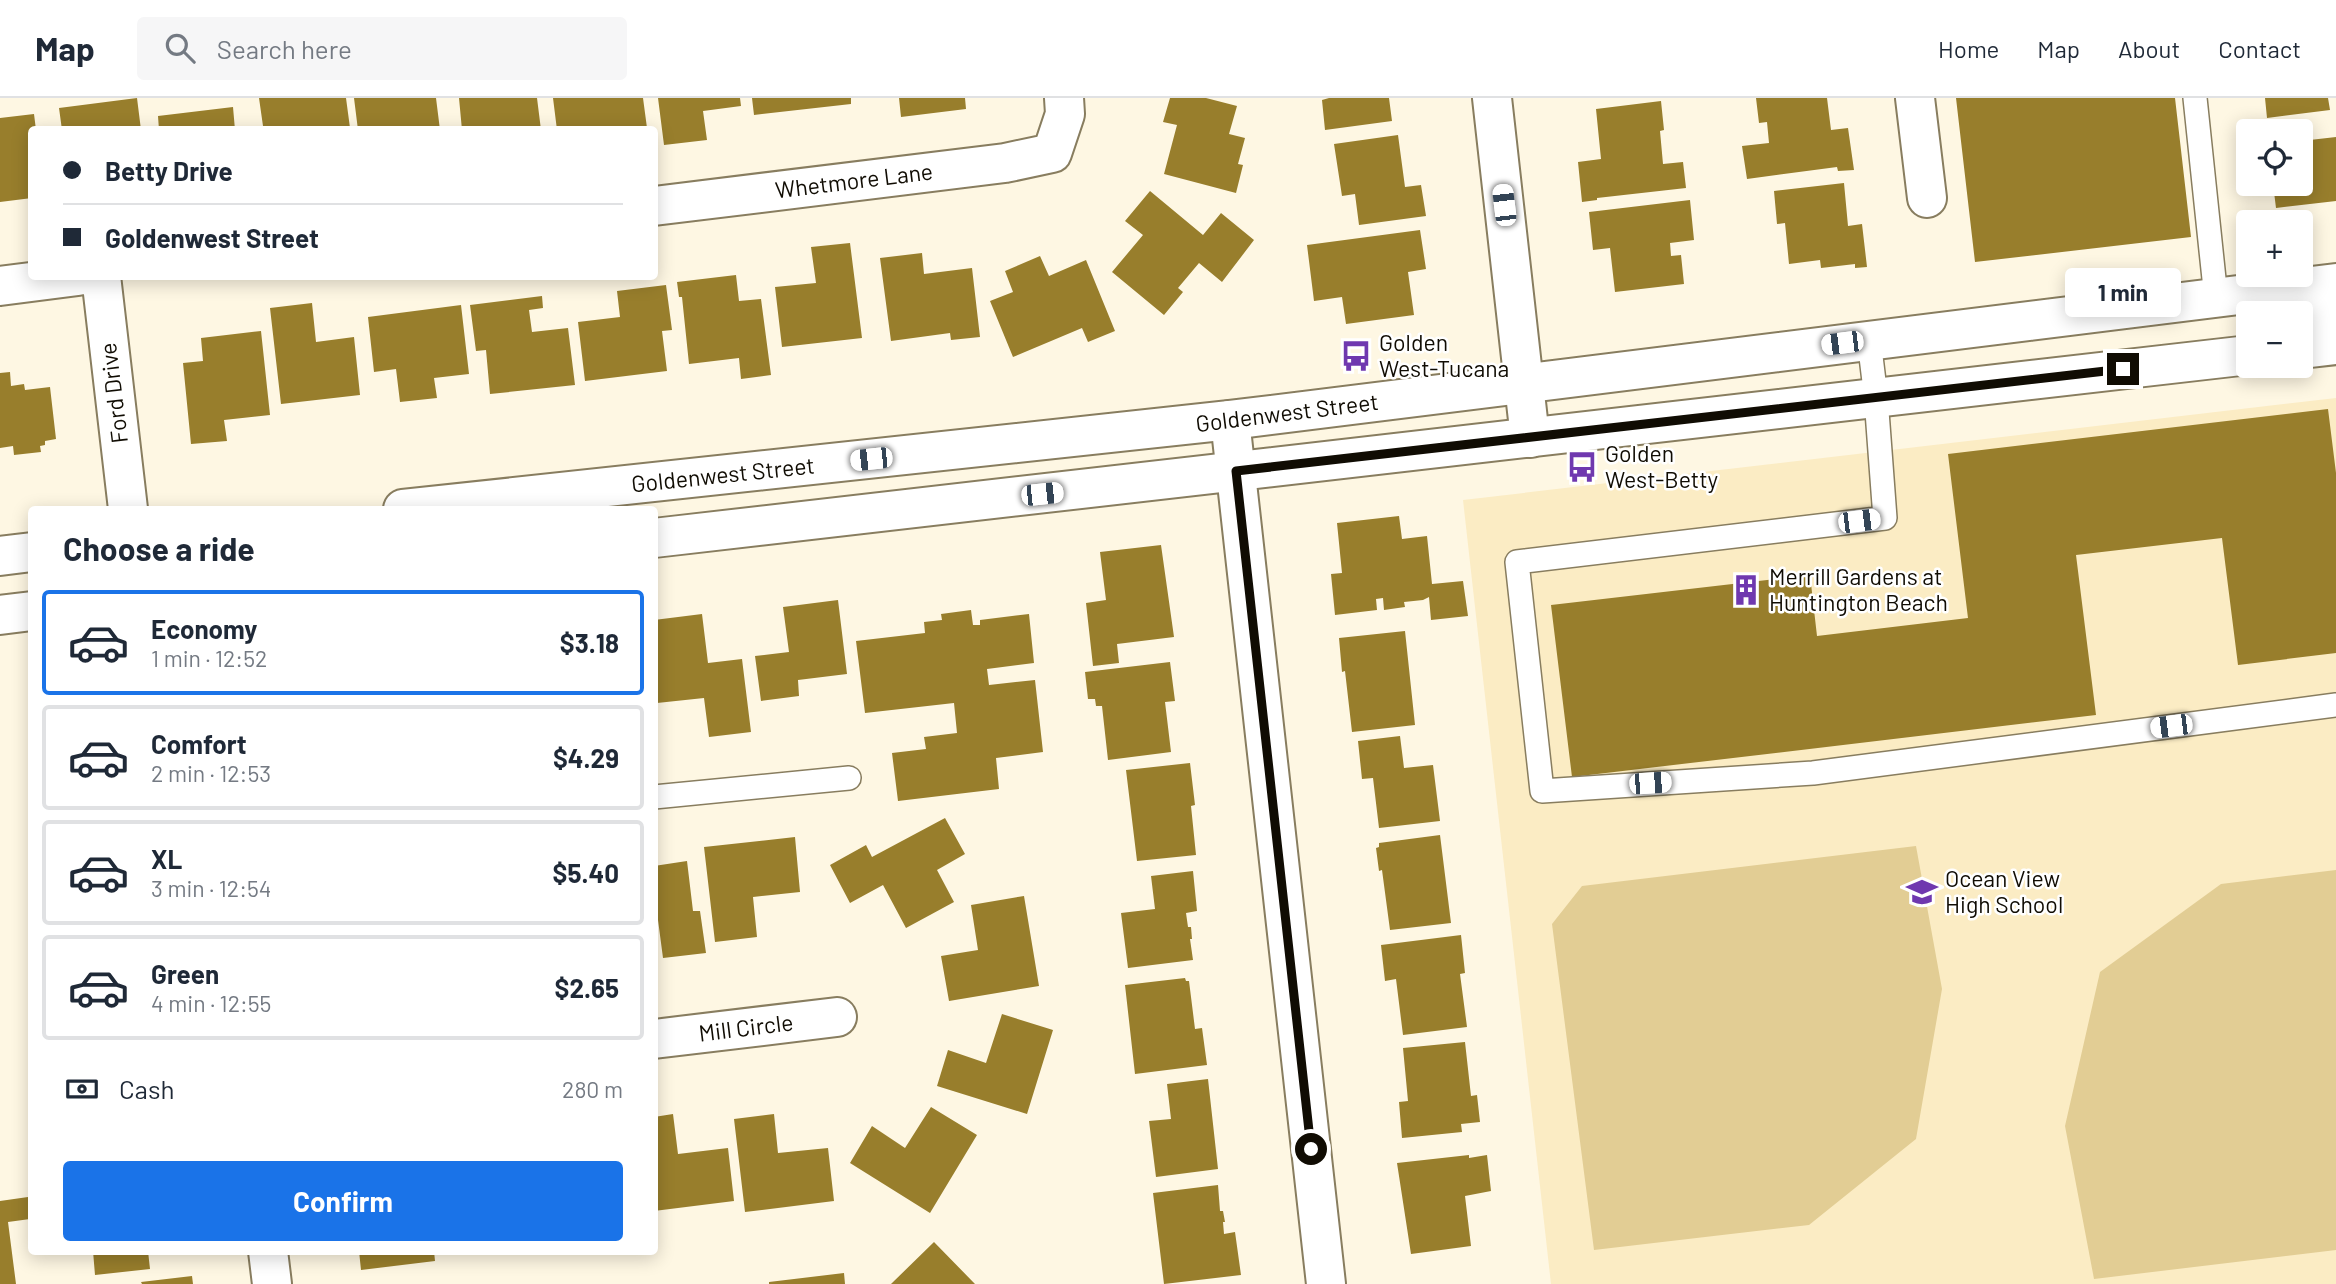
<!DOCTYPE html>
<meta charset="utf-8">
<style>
:root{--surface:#fff;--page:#f6f6f7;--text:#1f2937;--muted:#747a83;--line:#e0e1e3;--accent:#1a73e8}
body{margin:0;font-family:Barlow,sans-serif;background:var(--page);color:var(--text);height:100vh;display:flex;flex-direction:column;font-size:26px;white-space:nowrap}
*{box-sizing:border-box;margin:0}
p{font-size:23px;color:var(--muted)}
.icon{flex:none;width:38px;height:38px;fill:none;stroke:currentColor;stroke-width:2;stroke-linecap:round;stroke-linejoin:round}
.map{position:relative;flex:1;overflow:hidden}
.panel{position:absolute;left:28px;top:408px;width:630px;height:749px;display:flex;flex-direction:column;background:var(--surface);border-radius:7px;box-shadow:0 4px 18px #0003}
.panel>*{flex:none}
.hud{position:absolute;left:28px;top:28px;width:630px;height:154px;border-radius:7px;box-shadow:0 4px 18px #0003;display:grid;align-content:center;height:154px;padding:0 35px;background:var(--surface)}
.fabs{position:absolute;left:2236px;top:21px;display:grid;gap:14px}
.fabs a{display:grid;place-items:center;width:77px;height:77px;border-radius:7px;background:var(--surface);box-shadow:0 4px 18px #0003;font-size:35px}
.end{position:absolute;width:32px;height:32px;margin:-16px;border:9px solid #100c03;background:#fff;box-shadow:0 0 0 4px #fff}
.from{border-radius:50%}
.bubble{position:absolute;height:49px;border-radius:7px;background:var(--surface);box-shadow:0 4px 18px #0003;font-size:23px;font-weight:700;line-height:49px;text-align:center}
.car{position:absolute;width:21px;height:42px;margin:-21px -10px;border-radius:9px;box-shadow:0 0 5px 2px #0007;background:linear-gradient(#fff 24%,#345 0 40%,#fff 0 76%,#345 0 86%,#fff 0)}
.hud b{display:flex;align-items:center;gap:24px;height:66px;font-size:26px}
.hud b+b{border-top:2px solid var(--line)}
.hud i{width:18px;height:18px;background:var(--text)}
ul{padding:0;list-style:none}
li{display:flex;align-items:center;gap:21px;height:105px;margin:0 14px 10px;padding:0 21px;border:4px solid var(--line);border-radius:7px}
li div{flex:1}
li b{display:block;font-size:26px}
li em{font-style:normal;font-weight:700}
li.active{border-color:var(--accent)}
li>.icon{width:63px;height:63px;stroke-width:1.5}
h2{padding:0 35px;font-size:32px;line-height:84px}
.pay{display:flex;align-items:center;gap:18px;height:77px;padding:0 35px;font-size:26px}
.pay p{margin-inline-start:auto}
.action{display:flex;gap:14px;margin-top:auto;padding:14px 35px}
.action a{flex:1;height:80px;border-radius:7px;background:var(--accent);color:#fff;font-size:28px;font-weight:700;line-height:80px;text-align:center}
header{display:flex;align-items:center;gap:42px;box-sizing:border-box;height:98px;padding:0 35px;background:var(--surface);border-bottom:2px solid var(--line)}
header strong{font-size:33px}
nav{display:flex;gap:38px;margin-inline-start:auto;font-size:24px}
.search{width:490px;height:63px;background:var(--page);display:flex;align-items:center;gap:18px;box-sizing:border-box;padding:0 24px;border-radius:7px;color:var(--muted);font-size:26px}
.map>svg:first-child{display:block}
</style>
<header>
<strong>Map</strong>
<div class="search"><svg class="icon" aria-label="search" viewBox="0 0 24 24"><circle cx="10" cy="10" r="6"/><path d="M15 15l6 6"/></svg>Search here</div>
<nav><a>Home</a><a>Map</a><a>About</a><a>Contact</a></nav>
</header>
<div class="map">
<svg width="2336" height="1186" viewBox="0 0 2336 1186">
<rect width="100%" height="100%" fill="#fef7e3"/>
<path fill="#fbecc4" d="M2336 300V1186H1551L1463 402Z"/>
<path fill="#e2cd94" d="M1916 748 1942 891 1916 1041 1809 1127 1594 1152 1552 826 1582 788Z
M2336 772V1152L2094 1181 2065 1028 2100 874 2221 786Z"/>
<path fill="#987e2c" d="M137 0 141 32H62L59 10Z
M259 0H346L350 30 250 32V30L263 28Z
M354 0H436L440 32H358Z
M459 0H537L541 32H462Z
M553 0H643L647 30 557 32Z
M658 0H740L741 8 703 13 707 42 664 47Z
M752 0H851V6L754 17Z
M899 0H965L966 11 901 19Z
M1170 0H1206L1237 8 1229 36 1245 40 1238 66 1243 67 1236 95 1164 76 1177 27 1163 24Z
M1329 0H1389L1392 23 1325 32 1322 2Z
M1756 0H1827L1831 32 1848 30 1854 72 1838 73 1837 69 1747 81 1742 48 1769 45 1767 24 1759 25Z
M1956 0H2175L2191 139 1975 164Z
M2265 0H2328L2330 12 2267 20Z
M1661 3 1664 32 1660 33 1663 66 1683 64 1686 90 1597 100V102L1582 104 1578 64 1601 61 1596 11Z
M233 9 235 32H159L158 18Z
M34 16 36 32H32V100L0 104V20Z
M1398 37 1405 89 1421 87 1426 118 1359 127 1355 96 1342 98 1334 46Z
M2336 39V103L2276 110 2273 86H2301V43Z
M1844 85 1848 128 1862 126 1867 169 1855 170V166L1821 170 1820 162 1789 166 1785 125 1777 126 1774 93Z
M1150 93 1203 137 1221 115 1254 142 1222 184 1199 165 1178 190 1183 194 1164 217 1112 174 1143 137 1125 123Z
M1690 102 1694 142 1670 145 1671 158 1681 157 1684 186 1615 194 1610 150 1593 152 1589 114Z
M1420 132 1426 171 1408 174 1414 217 1346 226 1342 199 1314 203 1307 147Z
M850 145 862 240 782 249 775 189 816 185 811 149Z
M922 155 924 176 972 170 980 239 951 242 950 235 891 243 880 160Z
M1040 158 1049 178 1086 162 1115 233 1088 244 1082 230 1013 259 990 203 1013 194 1005 173Z
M736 177 739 203 761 201 771 277 741 281 739 260 689 266 682 199H679L677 184Z
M666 187 672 232 662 233 667 273 585 283 578 224 620 219 617 193Z
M542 198 543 210 529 212 532 234 568 230 575 287 490 296 486 252 476 253 470 207Z
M312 205 316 244 354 239 360 297 281 306 270 210Z
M461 207 469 276 434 280 437 300 400 304 396 271 374 274 368 219Z
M261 233 270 317 224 322 227 343 191 346 183 265 203 263 201 240Z
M10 274 11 288 24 286 25 292 50 289 56 341 45 343V347L40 348 41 354 14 357 13 348 0 350V275Z
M2328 311 2336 375V555L2238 567 2222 440 2076 457 2096 617 1572 679 1551 507 1810 477 1817 538 1968 520 1948 356Z
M1399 418 1402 441 1427 438 1432 486 1463 483 1468 518 1431 522 1429 499 1423 502 1404 504 1405 509 1384 512 1383 500 1376 501 1377 512 1335 517 1331 476 1342 475 1337 425Z
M1161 447 1174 539 1117 546 1119 565 1093 568 1086 505 1106 502 1100 454Z
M838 502 847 576 798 582 799 598 761 603 755 558 789 554 783 509Z
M971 512 973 527H980V522L1029 516 1034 565 987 571 989 587 1035 582 1043 654 996 660 999 691 898 703 892 655 926 651 924 639 957 635 954 605 865 615 856 543 925 535 924 524 942 522 941 516Z
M702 516 708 565 742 561 751 634 709 639 704 600 657 605 654 584V522Z
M1405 533 1415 627 1352 634 1345 573 1342 574 1339 540Z
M1170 564 1175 603 1165 604 1171 654 1108 662 1102 608H1096L1095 601H1088L1085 574Z
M1400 638 1404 670 1433 667 1440 723 1379 730 1373 680 1362 681 1358 643Z
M1190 665 1195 707 1191 708 1196 757 1137 763 1126 672Z
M945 720 965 756 937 772 954 804 906 830 883 787 850 805 830 767 866 747 872 759Z
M1440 737 1451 825 1390 832 1382 772 1379 773 1376 750 1379 749V745Z
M795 739 800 794 753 799 757 839 715 844 704 749Z
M687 763 693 813H700L706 855 663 860 658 822H654V768Z
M1193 773 1197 813 1186 815 1188 829H1191L1192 841H1190L1193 862 1128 870 1121 815 1155 811 1151 778Z
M1024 798 1039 888 949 903 941 858 978 852 971 807Z
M1461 837 1465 875 1460 876 1467 929 1403 937 1396 881 1385 883 1381 847Z
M1185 880 1186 883H1189L1195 931 1202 930 1207 967 1135 976 1125 887Z
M1002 916 1053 932 1027 1016 937 988 948 952 986 965Z
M1465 944 1471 998 1477 997 1480 1024 1461 1026 1462 1034 1402 1040 1399 1004 1408 1003 1403 950Z
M1208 981 1218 1071 1156 1079 1149 1023 1171 1021 1167 986Z
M931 1009 977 1037 930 1115 850 1065 872 1028 905 1050Z
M673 1016 678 1056 728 1050 734 1103 654 1113V1019Z
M774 1016 778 1055 828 1050 834 1103 745 1114 734 1021Z
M1469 1057V1060L1487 1057 1491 1093 1465 1098 1471 1148 1411 1156 1397 1065Z
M1218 1087 1220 1113H1223L1225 1124H1223L1224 1136 1235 1134 1241 1177 1164 1186 1153 1095Z
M28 1099 30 1121 8 1124 16 1186H0V1103Z
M934 1144 975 1186H891Z
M93 1153H148L150 1171 95 1177Z
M359 1153H434L435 1163 361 1172Z
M844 1175 845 1186H769V1184Z
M192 1178 193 1186H142L141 1184Z"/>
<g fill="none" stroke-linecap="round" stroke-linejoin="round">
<defs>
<path id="lane" d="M2195 0 2216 200
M1869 242 1876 300 1885 420 1517 464 1542 693 1813 675 2336 607
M654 699 849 680"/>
<path id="street" d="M1492 0 1530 340
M1915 0 1927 100
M654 108 1005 65 1052 55 1065 16 1064 0
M101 178 128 411
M0 188 78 178
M1230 322 1326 1186
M654 941 837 919
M268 1153 272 1186"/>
<path id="secondary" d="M2301 217 2336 209
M2301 251 2336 247
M403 411 1230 322 2336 185
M654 440 2249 257
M0 458 32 454
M0 517 32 513"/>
</defs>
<use href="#lane" stroke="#887d5f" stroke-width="26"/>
<use href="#street" stroke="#887d5f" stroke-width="42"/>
<use href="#secondary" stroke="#887d5f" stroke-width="42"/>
<use href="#lane" stroke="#fff" stroke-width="23"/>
<use href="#street" stroke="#fff" stroke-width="38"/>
<use href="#secondary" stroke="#fff" stroke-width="38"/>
</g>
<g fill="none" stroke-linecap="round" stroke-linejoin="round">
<path stroke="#100c03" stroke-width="9" d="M1311 1051 1236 373 2123 271"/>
</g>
<defs>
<symbol id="bus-bare" viewBox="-9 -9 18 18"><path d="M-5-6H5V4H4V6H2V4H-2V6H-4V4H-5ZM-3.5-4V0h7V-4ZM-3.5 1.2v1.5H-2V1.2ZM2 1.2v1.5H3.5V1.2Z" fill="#6f38af" stroke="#fff" stroke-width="2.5" paint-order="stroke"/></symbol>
<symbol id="building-bare" viewBox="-9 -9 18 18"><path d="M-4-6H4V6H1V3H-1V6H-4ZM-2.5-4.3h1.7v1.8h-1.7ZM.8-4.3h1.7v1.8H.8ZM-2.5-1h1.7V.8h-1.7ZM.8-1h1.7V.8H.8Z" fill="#6f38af" stroke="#fff" stroke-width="2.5" paint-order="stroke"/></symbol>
<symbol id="school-bare" viewBox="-9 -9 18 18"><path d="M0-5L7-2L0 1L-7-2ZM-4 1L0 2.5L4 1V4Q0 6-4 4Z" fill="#6f38af" stroke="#fff" stroke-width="2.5" paint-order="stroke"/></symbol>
</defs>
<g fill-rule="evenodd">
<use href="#bus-bare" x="1334" y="236" width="44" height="44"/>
<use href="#bus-bare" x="1560" y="347" width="44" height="44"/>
<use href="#building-bare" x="1724" y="470" width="44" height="44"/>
<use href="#school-bare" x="1900" y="772" width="44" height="44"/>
</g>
<g text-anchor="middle" stroke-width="5" stroke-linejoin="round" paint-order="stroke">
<g font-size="23" fill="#100c03" stroke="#fff">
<text transform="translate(854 83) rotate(-7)" y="8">Whetmore Lane</text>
<text transform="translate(114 295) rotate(-97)" y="8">Ford Drive</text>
<text transform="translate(1287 315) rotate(-7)" y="8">Goldenwest Street</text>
<text transform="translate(723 377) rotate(-6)" y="8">Goldenwest Street</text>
<text transform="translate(746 930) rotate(-7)" y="8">Mill Circle</text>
</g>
<g font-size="23" fill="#100c03" stroke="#fff" text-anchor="start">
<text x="1379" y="253">Golden<tspan x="1379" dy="26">West-Tucana</tspan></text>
<text x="1605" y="364">Golden<tspan x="1605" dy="26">West-Betty</tspan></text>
<text x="1769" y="487">Merrill Gardens at<tspan x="1769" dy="26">Huntington Beach</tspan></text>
<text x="1945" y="789">Ocean View<tspan x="1945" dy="26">High School</tspan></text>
</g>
</g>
</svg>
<div class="fabs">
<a><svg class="icon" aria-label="locate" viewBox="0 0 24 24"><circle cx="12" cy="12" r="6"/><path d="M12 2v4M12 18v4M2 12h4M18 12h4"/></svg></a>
<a>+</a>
<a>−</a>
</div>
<i class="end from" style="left:1311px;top:1051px"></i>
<i class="end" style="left:2123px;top:271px"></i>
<div class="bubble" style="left:2065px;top:170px;width:116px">1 min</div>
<i class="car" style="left:1504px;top:107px;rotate:353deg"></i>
<i class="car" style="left:1842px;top:245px;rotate:263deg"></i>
<i class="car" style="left:871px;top:361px;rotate:264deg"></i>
<i class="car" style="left:1042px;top:396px;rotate:84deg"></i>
<i class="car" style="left:1859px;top:423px;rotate:83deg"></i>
<i class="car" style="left:2171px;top:628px;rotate:263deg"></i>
<i class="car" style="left:1650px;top:685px;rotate:86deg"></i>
<div class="hud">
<b><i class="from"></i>Betty Drive</b>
<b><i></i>Goldenwest Street</b>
</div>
<section class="panel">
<h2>Choose a ride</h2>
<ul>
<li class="active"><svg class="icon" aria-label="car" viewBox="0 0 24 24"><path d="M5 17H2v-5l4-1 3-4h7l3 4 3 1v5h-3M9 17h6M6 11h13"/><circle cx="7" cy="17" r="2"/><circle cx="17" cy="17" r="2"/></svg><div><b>Economy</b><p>1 min · 12:52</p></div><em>$3.18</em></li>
<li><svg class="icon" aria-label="car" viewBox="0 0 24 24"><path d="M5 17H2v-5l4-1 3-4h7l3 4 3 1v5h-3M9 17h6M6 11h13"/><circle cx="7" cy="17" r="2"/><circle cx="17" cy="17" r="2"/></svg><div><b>Comfort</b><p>2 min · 12:53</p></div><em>$4.29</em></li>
<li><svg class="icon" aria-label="car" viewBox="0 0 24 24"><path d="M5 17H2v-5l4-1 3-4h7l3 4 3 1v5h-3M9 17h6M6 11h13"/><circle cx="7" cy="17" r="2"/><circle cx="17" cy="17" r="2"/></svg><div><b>XL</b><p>3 min · 12:54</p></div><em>$5.40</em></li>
<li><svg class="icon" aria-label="car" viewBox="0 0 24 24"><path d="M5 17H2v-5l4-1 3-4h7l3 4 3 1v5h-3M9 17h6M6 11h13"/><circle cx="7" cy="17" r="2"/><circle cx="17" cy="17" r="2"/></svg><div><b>Green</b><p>4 min · 12:55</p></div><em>$2.65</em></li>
</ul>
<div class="pay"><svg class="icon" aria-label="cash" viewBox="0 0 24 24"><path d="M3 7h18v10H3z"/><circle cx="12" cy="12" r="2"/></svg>Cash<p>280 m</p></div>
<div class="action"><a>Confirm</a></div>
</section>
</div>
